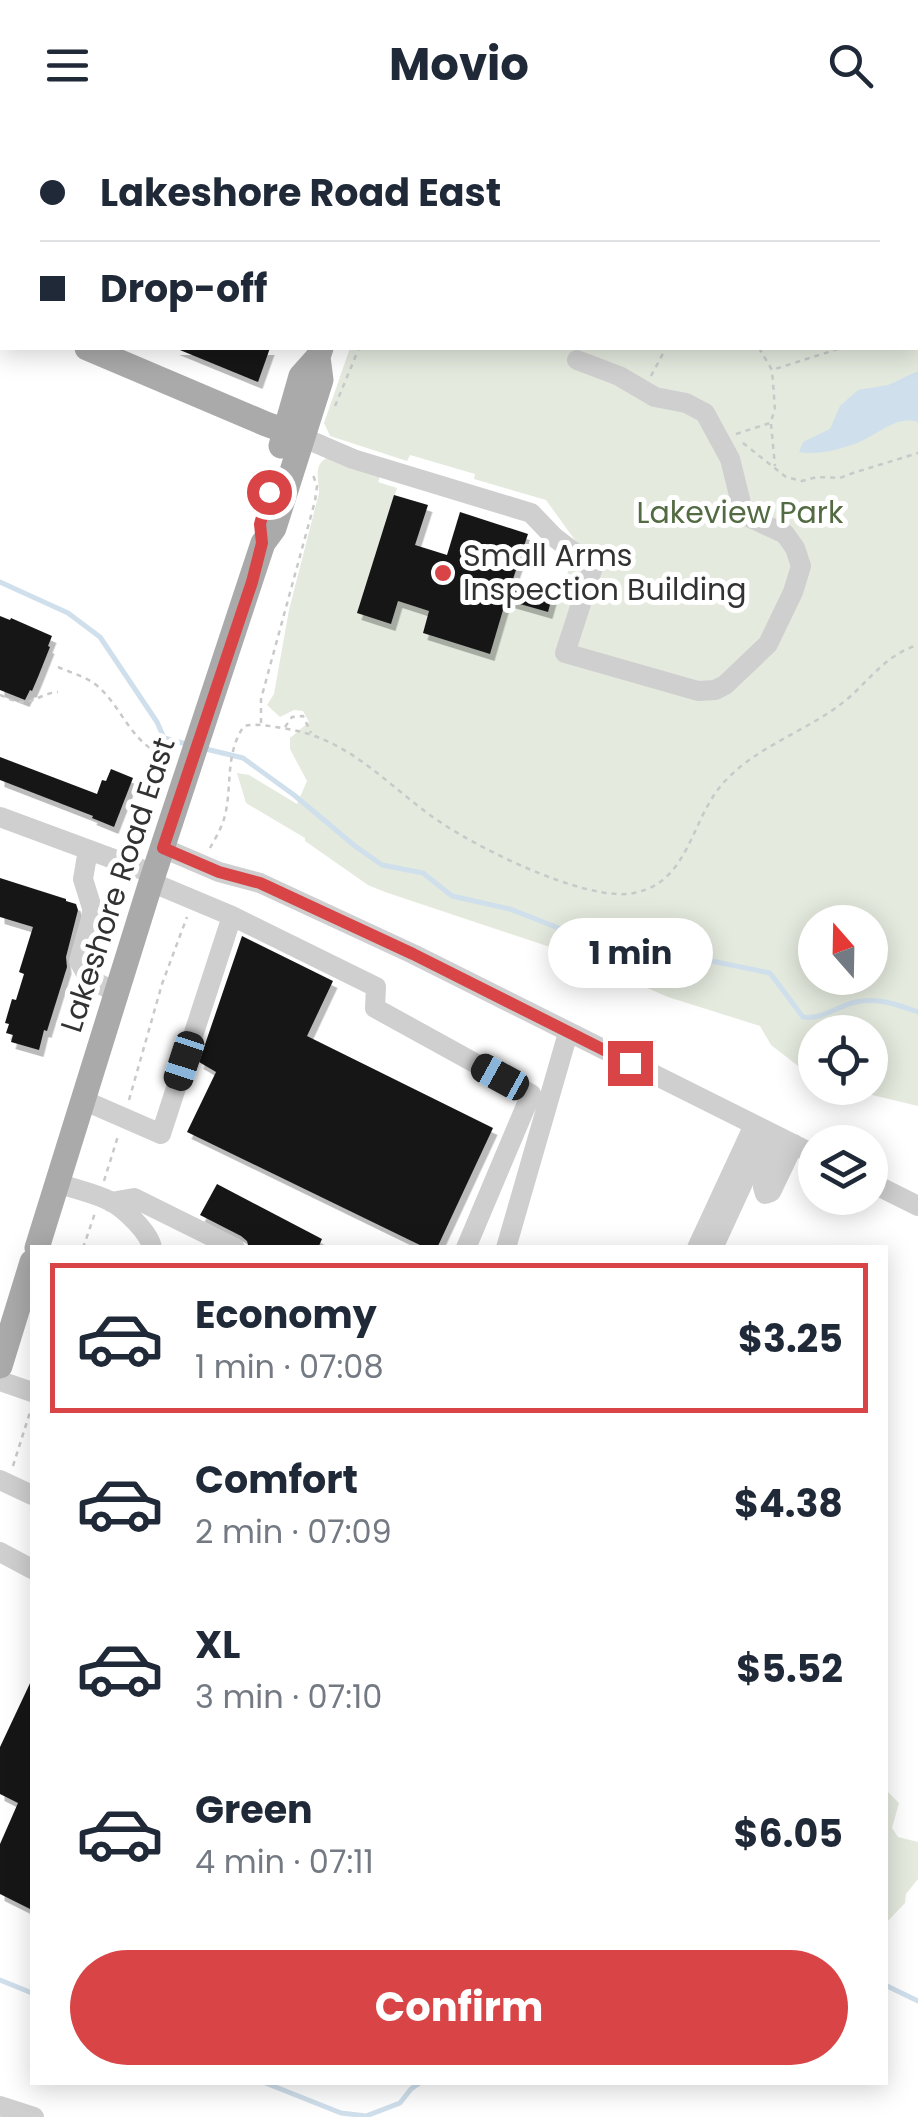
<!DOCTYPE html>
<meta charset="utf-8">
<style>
:root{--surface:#fff;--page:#f6f6f7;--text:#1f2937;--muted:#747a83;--line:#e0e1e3;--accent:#d94447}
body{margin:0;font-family:Poppins,sans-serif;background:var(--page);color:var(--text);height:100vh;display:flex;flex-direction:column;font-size:38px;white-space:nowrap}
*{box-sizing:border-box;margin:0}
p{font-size:32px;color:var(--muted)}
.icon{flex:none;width:55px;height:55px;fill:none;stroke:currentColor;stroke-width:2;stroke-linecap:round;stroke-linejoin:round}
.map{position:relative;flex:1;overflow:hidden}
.sheet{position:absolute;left:30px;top:1115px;width:858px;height:840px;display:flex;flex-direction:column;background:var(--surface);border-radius:0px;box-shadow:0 5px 25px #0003}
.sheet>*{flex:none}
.top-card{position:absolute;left:0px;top:0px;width:920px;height:220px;box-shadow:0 5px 25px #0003;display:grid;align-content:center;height:220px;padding:0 40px;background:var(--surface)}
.needle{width:65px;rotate:340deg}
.controls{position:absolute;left:798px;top:775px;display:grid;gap:20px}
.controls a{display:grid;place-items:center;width:90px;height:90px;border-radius:50%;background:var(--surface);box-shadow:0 5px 25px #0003;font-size:50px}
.end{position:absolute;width:45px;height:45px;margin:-22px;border:12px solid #d94447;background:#fff;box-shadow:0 0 0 5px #fff}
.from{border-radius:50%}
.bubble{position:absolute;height:70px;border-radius:35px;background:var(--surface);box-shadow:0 5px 25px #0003;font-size:32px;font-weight:700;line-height:70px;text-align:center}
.car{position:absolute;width:30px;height:60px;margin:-30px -15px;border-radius:12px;box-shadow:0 0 8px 2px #0007;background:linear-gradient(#222 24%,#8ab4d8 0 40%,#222 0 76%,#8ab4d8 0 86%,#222 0)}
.top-card b{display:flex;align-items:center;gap:35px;height:95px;font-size:38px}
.top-card b+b{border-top:2px solid var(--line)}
.top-card i{width:25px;height:25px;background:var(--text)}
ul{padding:18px 0 0;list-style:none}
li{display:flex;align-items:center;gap:30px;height:150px;margin:0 20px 15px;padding:0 20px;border:5px solid transparent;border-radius:0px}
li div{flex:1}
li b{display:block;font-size:38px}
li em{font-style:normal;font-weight:700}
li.on{border-color:var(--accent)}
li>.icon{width:90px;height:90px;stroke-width:1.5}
.primary-button{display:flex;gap:20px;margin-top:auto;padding:20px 40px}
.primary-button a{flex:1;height:115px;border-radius:60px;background:var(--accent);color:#fff;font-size:40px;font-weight:700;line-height:115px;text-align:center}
header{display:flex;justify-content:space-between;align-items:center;height:130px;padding:0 40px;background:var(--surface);font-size:45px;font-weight:700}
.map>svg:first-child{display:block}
</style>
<header><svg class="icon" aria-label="menu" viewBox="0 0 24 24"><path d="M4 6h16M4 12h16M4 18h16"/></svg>Movio<svg class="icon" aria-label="search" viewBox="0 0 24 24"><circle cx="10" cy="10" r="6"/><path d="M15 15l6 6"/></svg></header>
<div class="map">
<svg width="918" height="1987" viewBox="0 0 918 1987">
<defs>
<filter id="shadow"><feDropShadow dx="4.5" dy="7" stdDeviation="0" flood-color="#0004"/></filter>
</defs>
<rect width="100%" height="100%" fill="#fff"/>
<path fill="#e4eade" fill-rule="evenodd" d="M418 0H918V976L843 958H870V902H815V949L771 915 760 896 668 867 562 821 385 762 368 755 305 711V708L246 673 237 643 249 645 297 674 307 651 290 619V608L309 592 303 581 294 580 280 587 267 575 274 564 289 480 319 363C319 350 312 332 330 327L382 342 378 352 397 358 358 483 398 471 429 481 423 503 489 523 507 469 548 482 553 465 547 463 552 451H565L577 413 546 370 474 349 475 344 410 325 407 331 330 306 324 293 350 218H918V2H418ZM815 792H870V848H815Z
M885 1655 887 1661 899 1673 892 1698 898 1707 918 1712V1749L906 1764 905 1773 885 1794Z"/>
<path fill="#cfdfeb" d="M916 242H918V292C897 286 882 301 864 310 846 318 818 326 799 322L803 312 830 299 840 276 858 260 888 255Z"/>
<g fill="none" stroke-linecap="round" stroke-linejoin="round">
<path stroke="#cfdfeb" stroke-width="5" d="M0 452 68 483 100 507 157 592 164 608 190 615
M206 619 243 628 294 665 355 716 382 735 423 743 452 766 510 779 556 797 630 831 692 827 770 843 803 887C822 890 837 876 856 872 878 867 897 875 918 882
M0 1850 32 1863
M885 1855 918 1871
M263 1952 341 1983 366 1986 400 1973 411 1959 421 1952"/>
</g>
<path fill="#191919" filter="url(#shadow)" d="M175 218H270L258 252Z
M394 365 428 375 415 415 447 425 460 382 528 404 512 452 553 464 548 482 506 470 490 524 423 503 429 481 398 471 391 494 357 483Z
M0 486 10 490 11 488 52 506 48 516 50 517 38 547 32 561 30 560 25 570 0 560Z
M0 627 97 664 102 650 106 651 111 639 133 648 114 697 92 688 93 686 0 650Z
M0 748 66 769V771L76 774 78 780 66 827 67 837 47 901 44 900 39 920 11 912 13 905 6 903 9 894 5 893 12 869 16 870 24 844 19 842 33 797 0 787Z
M242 806 333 851 307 906 493 998 437 1118H426L187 1002 216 942 199 932Z
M217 1054 322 1109 318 1118H249L247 1111 241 1106 200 1085Z
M32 1549V1780L0 1764V1714L18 1673 0 1664V1617Z"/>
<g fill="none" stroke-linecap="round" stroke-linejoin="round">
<path stroke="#c9c9c9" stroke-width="2.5" stroke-dasharray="5 5" stroke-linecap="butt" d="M501 0 502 2
M473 2 474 0
M854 2 856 0
M759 218 772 240 841 218
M651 246 666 218
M335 276 359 218
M771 294 775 336
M736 304 770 293 775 280 772 240
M743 313 786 347 802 351 817 347 840 348 853 343 918 323
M58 537C69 542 84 546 95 554 124 577 130 616 169 627
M0 565C7 568 17 573 25 572 36 571 44 563 58 562
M261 593V569L315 371 317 356 313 345
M285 597 292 587 303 586 311 603
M210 718C215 709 221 699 224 689 233 658 224 625 244 596 256 593 269 596 282 598 346 607 381 649 430 685 470 715 586 773 634 763 691 752 690 687 726 650 761 613 814 599 852 565 873 545 890 523 918 515
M129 970 162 854 187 787
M104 1051 118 1006
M83 1118 95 1083
M13 1336 30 1282"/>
<path stroke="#cfcfcf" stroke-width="20" d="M160 0 165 2
M302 307 353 329 531 383 554 407 584 430 594 434 565 523 698 561 715 560 725 555 768 514 793 462 801 436 795 418 785 404 744 385 730 329 705 283 686 273 655 267 619 246 577 230
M0 687 154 744
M163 718 219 742 260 753 413 824 815 1025
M88 720 83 749 92 778V785L79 831 89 849 116 862
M232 786 376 857 375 878 531 964 466 1118
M83 970 161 1004 232 786 151 752
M785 1010 763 1057 765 1064 771 1062 794 1014
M870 1052 918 1076
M57 1053C74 1059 94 1063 110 1071 124 1078 150 1103 152 1118
M111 1072 134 1068 235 1118
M506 1118 568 903
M697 1118 754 995
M713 1118 767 1001
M0 1251 32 1262
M0 1350 32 1365
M0 1422 32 1439
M0 1976 34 1987"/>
<path stroke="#aaa" stroke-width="25" d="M393 2 394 0
M0 180 2 181
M87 218 266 294 302 307
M281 316 301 246 318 227 321 218
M37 1118 151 752 263 413 274 398 321 250 318 227
M0 1236 32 1132"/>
</g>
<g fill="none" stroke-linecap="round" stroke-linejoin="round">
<path stroke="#d94447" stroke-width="12" d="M269 362 260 394 262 413 252 452 163 718 219 742 260 753 413 824 630 933"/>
</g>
<circle fill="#d94447" stroke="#fff" stroke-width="4" cx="443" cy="443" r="10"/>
<g text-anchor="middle" stroke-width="10" stroke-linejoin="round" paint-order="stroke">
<g font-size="30" fill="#536b42" stroke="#fff">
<text x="740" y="393">Lakeview Park</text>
</g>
<g font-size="30" fill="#323232" stroke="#fff" text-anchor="start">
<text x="463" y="436">Small Arms<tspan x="463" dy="34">Inspection Building</tspan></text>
</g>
<g font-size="30" fill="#323232" stroke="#fff">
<text transform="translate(118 755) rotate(-72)" y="10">Lakeshore Road East</text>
</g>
</g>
</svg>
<div class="controls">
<a><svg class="needle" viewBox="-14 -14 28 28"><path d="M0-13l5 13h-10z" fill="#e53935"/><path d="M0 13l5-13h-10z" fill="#747a83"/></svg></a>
<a><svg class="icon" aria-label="locate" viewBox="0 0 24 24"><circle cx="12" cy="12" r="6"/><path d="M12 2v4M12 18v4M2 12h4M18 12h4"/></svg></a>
<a><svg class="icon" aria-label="layers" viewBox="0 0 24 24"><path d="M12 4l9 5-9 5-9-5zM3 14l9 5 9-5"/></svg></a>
</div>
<i class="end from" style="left:269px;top:362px"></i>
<i class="end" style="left:630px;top:933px"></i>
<div class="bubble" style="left:548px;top:788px;width:165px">1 min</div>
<i class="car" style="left:184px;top:931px;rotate:198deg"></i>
<i class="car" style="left:500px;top:947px;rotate:299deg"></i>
<div class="top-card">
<b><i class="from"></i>Lakeshore Road East</b>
<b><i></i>Drop-off</b>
</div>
<section class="sheet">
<ul>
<li class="on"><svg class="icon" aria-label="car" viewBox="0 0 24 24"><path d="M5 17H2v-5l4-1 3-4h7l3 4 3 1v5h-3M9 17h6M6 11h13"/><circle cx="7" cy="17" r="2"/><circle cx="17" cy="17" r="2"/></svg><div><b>Economy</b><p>1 min · 07:08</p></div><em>$3.25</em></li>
<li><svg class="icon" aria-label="car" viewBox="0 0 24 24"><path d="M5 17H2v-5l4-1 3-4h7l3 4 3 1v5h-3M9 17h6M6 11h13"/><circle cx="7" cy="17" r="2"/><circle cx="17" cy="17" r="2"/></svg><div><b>Comfort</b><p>2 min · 07:09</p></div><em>$4.38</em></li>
<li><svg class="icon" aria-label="car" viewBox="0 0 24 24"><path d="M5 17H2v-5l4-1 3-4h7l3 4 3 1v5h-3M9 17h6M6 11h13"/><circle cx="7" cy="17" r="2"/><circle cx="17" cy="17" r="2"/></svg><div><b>XL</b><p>3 min · 07:10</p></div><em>$5.52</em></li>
<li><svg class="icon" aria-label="car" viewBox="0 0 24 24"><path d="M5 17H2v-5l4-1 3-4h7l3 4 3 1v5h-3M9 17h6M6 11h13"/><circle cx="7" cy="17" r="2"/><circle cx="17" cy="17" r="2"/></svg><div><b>Green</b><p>4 min · 07:11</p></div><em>$6.05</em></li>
</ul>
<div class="primary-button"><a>Confirm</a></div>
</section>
</div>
